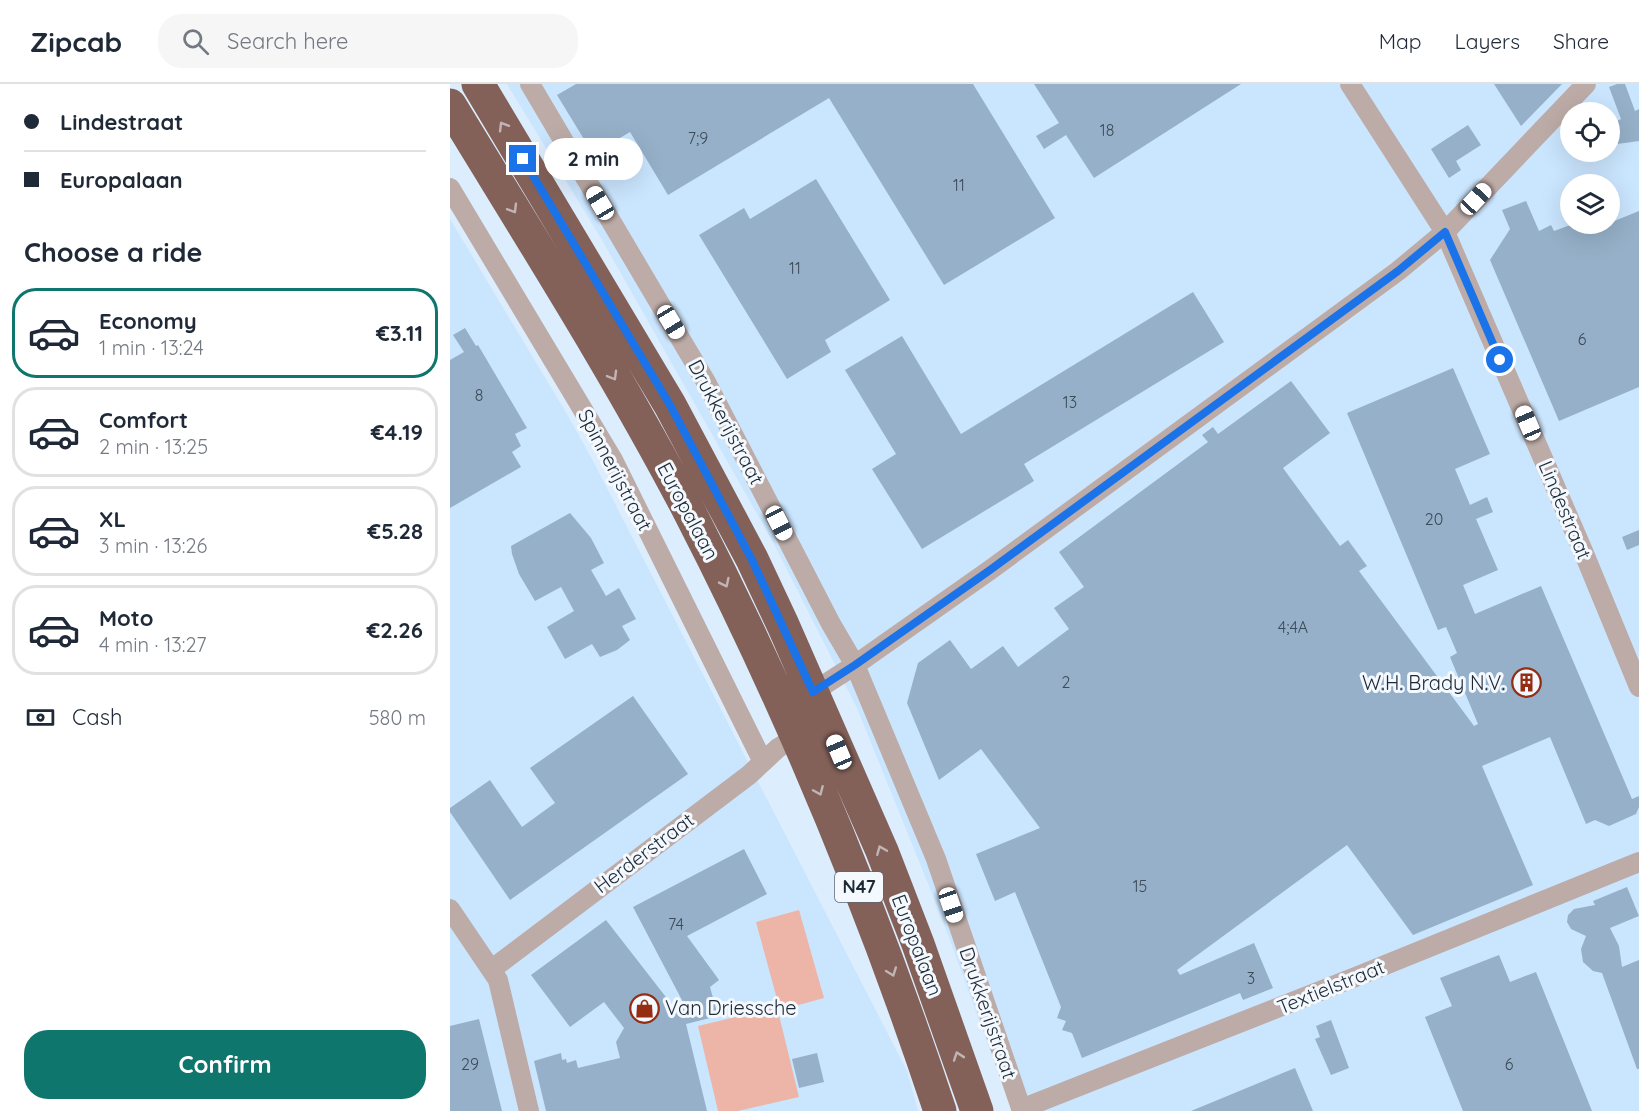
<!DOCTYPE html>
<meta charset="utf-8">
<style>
:root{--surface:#fff;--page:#f6f6f7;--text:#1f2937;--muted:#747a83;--line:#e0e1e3;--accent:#0f766e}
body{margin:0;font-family:Quicksand,sans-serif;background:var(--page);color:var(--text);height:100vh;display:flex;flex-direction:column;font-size:22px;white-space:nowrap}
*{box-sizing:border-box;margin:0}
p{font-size:20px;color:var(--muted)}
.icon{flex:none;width:33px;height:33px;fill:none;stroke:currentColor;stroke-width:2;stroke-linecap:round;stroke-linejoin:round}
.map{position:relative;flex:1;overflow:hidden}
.side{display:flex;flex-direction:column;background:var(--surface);width:450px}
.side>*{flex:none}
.top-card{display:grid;align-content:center;height:132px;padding:0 24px;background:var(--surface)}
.buttons{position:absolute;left:1110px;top:18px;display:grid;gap:12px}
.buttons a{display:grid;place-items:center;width:60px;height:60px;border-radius:50%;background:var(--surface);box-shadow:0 6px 24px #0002;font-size:30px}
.end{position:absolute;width:27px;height:27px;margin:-14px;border:8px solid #1a73e8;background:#fff;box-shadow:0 0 0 3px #fff}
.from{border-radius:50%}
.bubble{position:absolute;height:42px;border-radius:21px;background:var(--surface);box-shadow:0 6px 24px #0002;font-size:20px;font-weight:700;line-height:42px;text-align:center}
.car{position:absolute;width:18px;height:36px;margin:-18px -9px;border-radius:8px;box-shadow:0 0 4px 2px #0007;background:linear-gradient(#fff 24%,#345 0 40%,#fff 0 76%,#345 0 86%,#fff 0)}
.top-card b{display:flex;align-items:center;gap:21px;height:57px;font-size:22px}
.top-card b+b{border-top:2px solid var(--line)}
.top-card i{width:15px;height:15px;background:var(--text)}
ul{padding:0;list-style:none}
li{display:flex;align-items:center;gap:18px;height:90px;margin:0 12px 9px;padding:0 12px;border:3px solid var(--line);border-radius:24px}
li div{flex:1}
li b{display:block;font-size:22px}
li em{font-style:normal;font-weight:700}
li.active{border-color:var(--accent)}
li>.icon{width:54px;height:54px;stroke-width:1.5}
h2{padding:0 24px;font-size:27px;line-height:72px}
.pay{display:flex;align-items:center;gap:15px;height:66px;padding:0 24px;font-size:22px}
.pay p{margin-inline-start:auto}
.action{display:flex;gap:12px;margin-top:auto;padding:12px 24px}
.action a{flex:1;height:69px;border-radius:24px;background:var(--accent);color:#fff;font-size:24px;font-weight:700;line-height:69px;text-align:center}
header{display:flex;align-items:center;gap:36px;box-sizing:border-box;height:84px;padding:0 30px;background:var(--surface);border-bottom:2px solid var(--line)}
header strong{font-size:28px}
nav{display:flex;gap:33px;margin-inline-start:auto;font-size:21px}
.search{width:420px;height:54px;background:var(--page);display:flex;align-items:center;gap:15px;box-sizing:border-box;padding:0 21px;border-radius:24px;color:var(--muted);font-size:22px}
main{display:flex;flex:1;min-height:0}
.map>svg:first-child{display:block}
</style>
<header>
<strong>Zipcab</strong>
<div class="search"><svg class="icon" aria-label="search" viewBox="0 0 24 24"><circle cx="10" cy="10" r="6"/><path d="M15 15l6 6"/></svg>Search here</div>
<nav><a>Map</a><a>Layers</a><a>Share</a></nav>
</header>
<main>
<section class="side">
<div class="top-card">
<b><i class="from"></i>Lindestraat</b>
<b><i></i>Europalaan</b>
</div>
<h2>Choose a ride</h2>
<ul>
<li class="active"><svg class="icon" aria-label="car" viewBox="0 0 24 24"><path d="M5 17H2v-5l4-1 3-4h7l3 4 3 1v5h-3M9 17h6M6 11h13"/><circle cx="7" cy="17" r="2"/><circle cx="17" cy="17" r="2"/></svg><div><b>Economy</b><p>1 min · 13:24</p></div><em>€3.11</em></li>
<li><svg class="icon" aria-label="car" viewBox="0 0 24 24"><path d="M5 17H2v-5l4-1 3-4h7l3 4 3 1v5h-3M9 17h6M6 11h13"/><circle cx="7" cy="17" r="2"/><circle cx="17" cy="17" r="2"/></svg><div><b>Comfort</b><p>2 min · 13:25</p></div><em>€4.19</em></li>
<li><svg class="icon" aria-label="car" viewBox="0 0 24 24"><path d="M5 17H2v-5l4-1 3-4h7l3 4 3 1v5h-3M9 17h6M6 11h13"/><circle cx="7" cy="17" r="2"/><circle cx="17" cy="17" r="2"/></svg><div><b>XL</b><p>3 min · 13:26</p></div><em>€5.28</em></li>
<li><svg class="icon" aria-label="car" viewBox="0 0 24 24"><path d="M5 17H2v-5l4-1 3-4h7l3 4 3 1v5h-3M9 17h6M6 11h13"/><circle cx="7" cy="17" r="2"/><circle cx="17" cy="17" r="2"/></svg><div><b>Moto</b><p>4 min · 13:27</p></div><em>€2.26</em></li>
</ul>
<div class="pay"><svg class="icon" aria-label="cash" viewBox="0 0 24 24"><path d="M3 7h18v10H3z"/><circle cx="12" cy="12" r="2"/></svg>Cash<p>580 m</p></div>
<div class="action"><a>Confirm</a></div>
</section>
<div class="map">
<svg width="1189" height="1027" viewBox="0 0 1189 1027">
<rect width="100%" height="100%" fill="#dcedfd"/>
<path fill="#cae5fe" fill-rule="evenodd" d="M57 0H1189V1027H562L492 834 407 624 323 458 152 156ZM1120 28H1160V68H1120ZM1120 100H1160V140H1120Z
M0 135 118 332 143 377 457 987 468 1027H0Z"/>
<path fill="#edb5a7" d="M349 826 374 914 330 926 306 838Z
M327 923 349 1013 288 1027H268L248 942Z"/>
<path fill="#95b0c8" d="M126 0H523L605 134 494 201 379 14 218 111 180 48 143 70 107 11Z
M584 0H791L644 94 616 51 594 65 586 52 609 39Z
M1044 0H1112L1071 42Z
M1167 0H1175L1185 27 1189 25V57L1160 61V40L1171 35 1159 3Z
M1018 41 1031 61 1006 77 1011 86 999 94 981 65Z
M366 95 440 216 375 256 381 268 337 295 249 151 294 124 300 135Z
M1076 117 1089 147 1101 141 1104 147 1123 140H1145L1147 144 1189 127V303L1109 337 1040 176 1060 145 1052 126Z
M743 208 774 258 574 380 584 397 472 465 422 385 446 370 395 286 452 252 511 350Z
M15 244 26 262 28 261 77 344 65 350 71 362 62 368 71 383 0 424V276L14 268 3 251Z
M1003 284 1040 370 1005 385 1020 421 1037 413 1043 428 1026 435 1048 486 1013 501 1025 530 1091 502 1182 715 1189 712V723L1186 730 1159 742 1145 736 1136 740 1100 653 1032 682 1083 801 963 851 897 761 727 886 730 891 804 859 823 904 793 916 790 909 632 974 622 949 612 946 616 937 607 934 611 923 565 808 545 817 526 770 590 744 531 665 489 696 457 619 468 579 500 556 521 585 553 562 568 583 619 545 604 524 634 503 609 468 758 358 752 351 763 343 768 350 841 297 880 349 833 384 890 462 898 456 917 482 909 487 1024 642 1028 640 1000 573 1007 569 996 543 988 546 897 329Z
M120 429 141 454 154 479 141 486 156 512 169 504 186 535 172 542 180 556 167 566 150 573 142 560 115 575 97 543 124 527 111 503 85 517 69 490 62 470 61 462Z
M1189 446V461L1177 466 1172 453Z
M183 612 238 690 60 816 0 728V724L40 696 72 743 105 719 80 684Z
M294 765 317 810 237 852 269 896 260 903 268 932 236 940 257 1027H96L84 977 111 969 112 976 116 975 117 979 126 976 128 984 170 974 166 958 174 944 154 918 120 943 81 891 156 836 226 926 234 920 183 823Z
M1177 803 1189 832 1160 844 1169 862 1172 883 1189 876V985H1187L1152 889 1143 887 1133 878 1131 865 1136 852 1121 845 1117 838 1118 831 1124 825 1145 821 1143 817Z
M1049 871 1060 898 1086 888 1142 1027H1013L975 933 1002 922 990 894Z
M29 935 52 1027H0V942Z
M881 936 899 984 881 991 865 955 870 953 866 942Z
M367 969 374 998 349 1004 342 975Z
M845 984 863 1027H741Z"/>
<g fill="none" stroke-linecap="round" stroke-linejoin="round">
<path stroke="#bcaba6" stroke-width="20" d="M80 0 256 298 381 540 405 581 486 775 572 1027
M900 0 995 148 1133 467 1189 603
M0 104 163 376 313 678
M363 608 405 581 540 486 948 187 995 148 1136 0
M0 825 48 896 79 1027
M42 885 299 691 328 664 346 653
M571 1025 908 892 1189 778"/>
<path stroke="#836159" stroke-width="33" d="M28 0 220 321 302 475 333 541 432 767 468 860 527 1027
M0 21C82 156 167 289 240 429 339 621 422 822 490 1027"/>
</g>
<defs><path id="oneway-chevron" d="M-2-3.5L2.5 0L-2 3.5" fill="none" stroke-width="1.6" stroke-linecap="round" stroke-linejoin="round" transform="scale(1.5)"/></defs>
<g stroke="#c1b5b4">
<use href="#oneway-chevron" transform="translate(53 42) rotate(-121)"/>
<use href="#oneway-chevron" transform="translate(63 125) rotate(59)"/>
<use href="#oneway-chevron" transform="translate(163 292) rotate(60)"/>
<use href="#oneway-chevron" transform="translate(275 499) rotate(64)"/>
<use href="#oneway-chevron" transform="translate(369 707) rotate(67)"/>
<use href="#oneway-chevron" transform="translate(431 766) rotate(-112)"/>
<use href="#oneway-chevron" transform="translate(442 888) rotate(70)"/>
<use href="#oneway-chevron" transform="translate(508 972) rotate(-109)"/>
</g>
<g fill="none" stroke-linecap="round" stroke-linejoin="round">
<path stroke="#1a73e8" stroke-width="8" d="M73 75 220 321 302 476 363 608 405 581 540 486 948 187 995 148 1050 276"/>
</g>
<defs>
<symbol id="building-ring" viewBox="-11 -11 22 22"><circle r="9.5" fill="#f3f9fe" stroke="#952d13" stroke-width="1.5"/><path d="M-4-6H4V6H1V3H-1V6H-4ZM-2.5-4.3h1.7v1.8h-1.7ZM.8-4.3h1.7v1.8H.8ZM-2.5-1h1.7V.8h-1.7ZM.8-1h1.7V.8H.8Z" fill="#952d13"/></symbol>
<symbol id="shop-ring" viewBox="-11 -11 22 22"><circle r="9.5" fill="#f3f9fe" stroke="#952d13" stroke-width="1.5"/><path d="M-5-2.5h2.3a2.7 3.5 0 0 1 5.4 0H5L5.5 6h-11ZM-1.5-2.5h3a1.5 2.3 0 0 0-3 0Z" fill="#952d13"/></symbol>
</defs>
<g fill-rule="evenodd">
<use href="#building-ring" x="1060" y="582" width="33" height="33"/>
<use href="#shop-ring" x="178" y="908" width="33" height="33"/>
</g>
<g text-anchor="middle" stroke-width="6" stroke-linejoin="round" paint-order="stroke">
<g font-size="16" fill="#3c4b58">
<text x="657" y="52">18</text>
<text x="248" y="60">7;9</text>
<text x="509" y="107">11</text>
<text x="345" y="190">11</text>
<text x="1132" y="261">6</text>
<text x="29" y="317">8</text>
<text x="620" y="324">13</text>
<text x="984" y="441">20</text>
<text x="843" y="549">4;4A</text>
<text x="616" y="604">2</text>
<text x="690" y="808">15</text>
<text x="226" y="846">74</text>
<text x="801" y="900">3</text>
<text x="20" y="986">29</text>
<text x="1059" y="986">6</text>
</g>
<rect fill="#f3f9fe" stroke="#5f6770" stroke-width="1.5" x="385" y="788" width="48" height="30" rx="4.5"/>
<g font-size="18" font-weight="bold" fill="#1f2933">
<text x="409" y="809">N47</text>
</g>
<g font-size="20" fill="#1f2933" stroke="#f3f9fe">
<text transform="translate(276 338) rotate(62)" y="7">Drukkerijstraat</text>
<text transform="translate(165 386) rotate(62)" y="7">Spinnerijstraat</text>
<text transform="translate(1115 426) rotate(67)" y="7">Lindestraat</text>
<text transform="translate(238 427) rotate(62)" y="7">Europalaan</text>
<text transform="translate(194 769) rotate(-37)" y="7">Herderstraat</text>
<text transform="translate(467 861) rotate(69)" y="7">Europalaan</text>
<text transform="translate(881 903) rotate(-22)" y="7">Textielstraat</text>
<text transform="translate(538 929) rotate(71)" y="7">Drukkerijstraat</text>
</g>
<g font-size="20" fill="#1f2933" stroke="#f3f9fe" text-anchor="end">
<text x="1055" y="606">W.H. Brady N.V.</text>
<text x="215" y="931" text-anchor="start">Van Driessche</text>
</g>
</g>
</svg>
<div class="buttons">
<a><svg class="icon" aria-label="locate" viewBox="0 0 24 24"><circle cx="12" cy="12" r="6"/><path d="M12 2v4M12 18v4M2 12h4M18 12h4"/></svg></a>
<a><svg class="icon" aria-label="layers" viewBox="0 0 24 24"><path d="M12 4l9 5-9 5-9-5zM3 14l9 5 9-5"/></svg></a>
</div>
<i class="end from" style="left:1050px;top:276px"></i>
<i class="end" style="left:73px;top:75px"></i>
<div class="bubble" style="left:94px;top:54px;width:99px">2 min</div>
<i class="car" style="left:1026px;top:115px;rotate:43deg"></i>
<i class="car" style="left:150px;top:119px;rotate:329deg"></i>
<i class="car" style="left:221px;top:238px;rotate:149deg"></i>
<i class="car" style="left:1078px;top:339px;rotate:337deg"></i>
<i class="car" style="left:329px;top:439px;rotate:153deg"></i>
<i class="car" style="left:389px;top:668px;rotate:337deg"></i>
<i class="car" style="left:501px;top:821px;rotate:161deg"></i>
</div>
</main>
